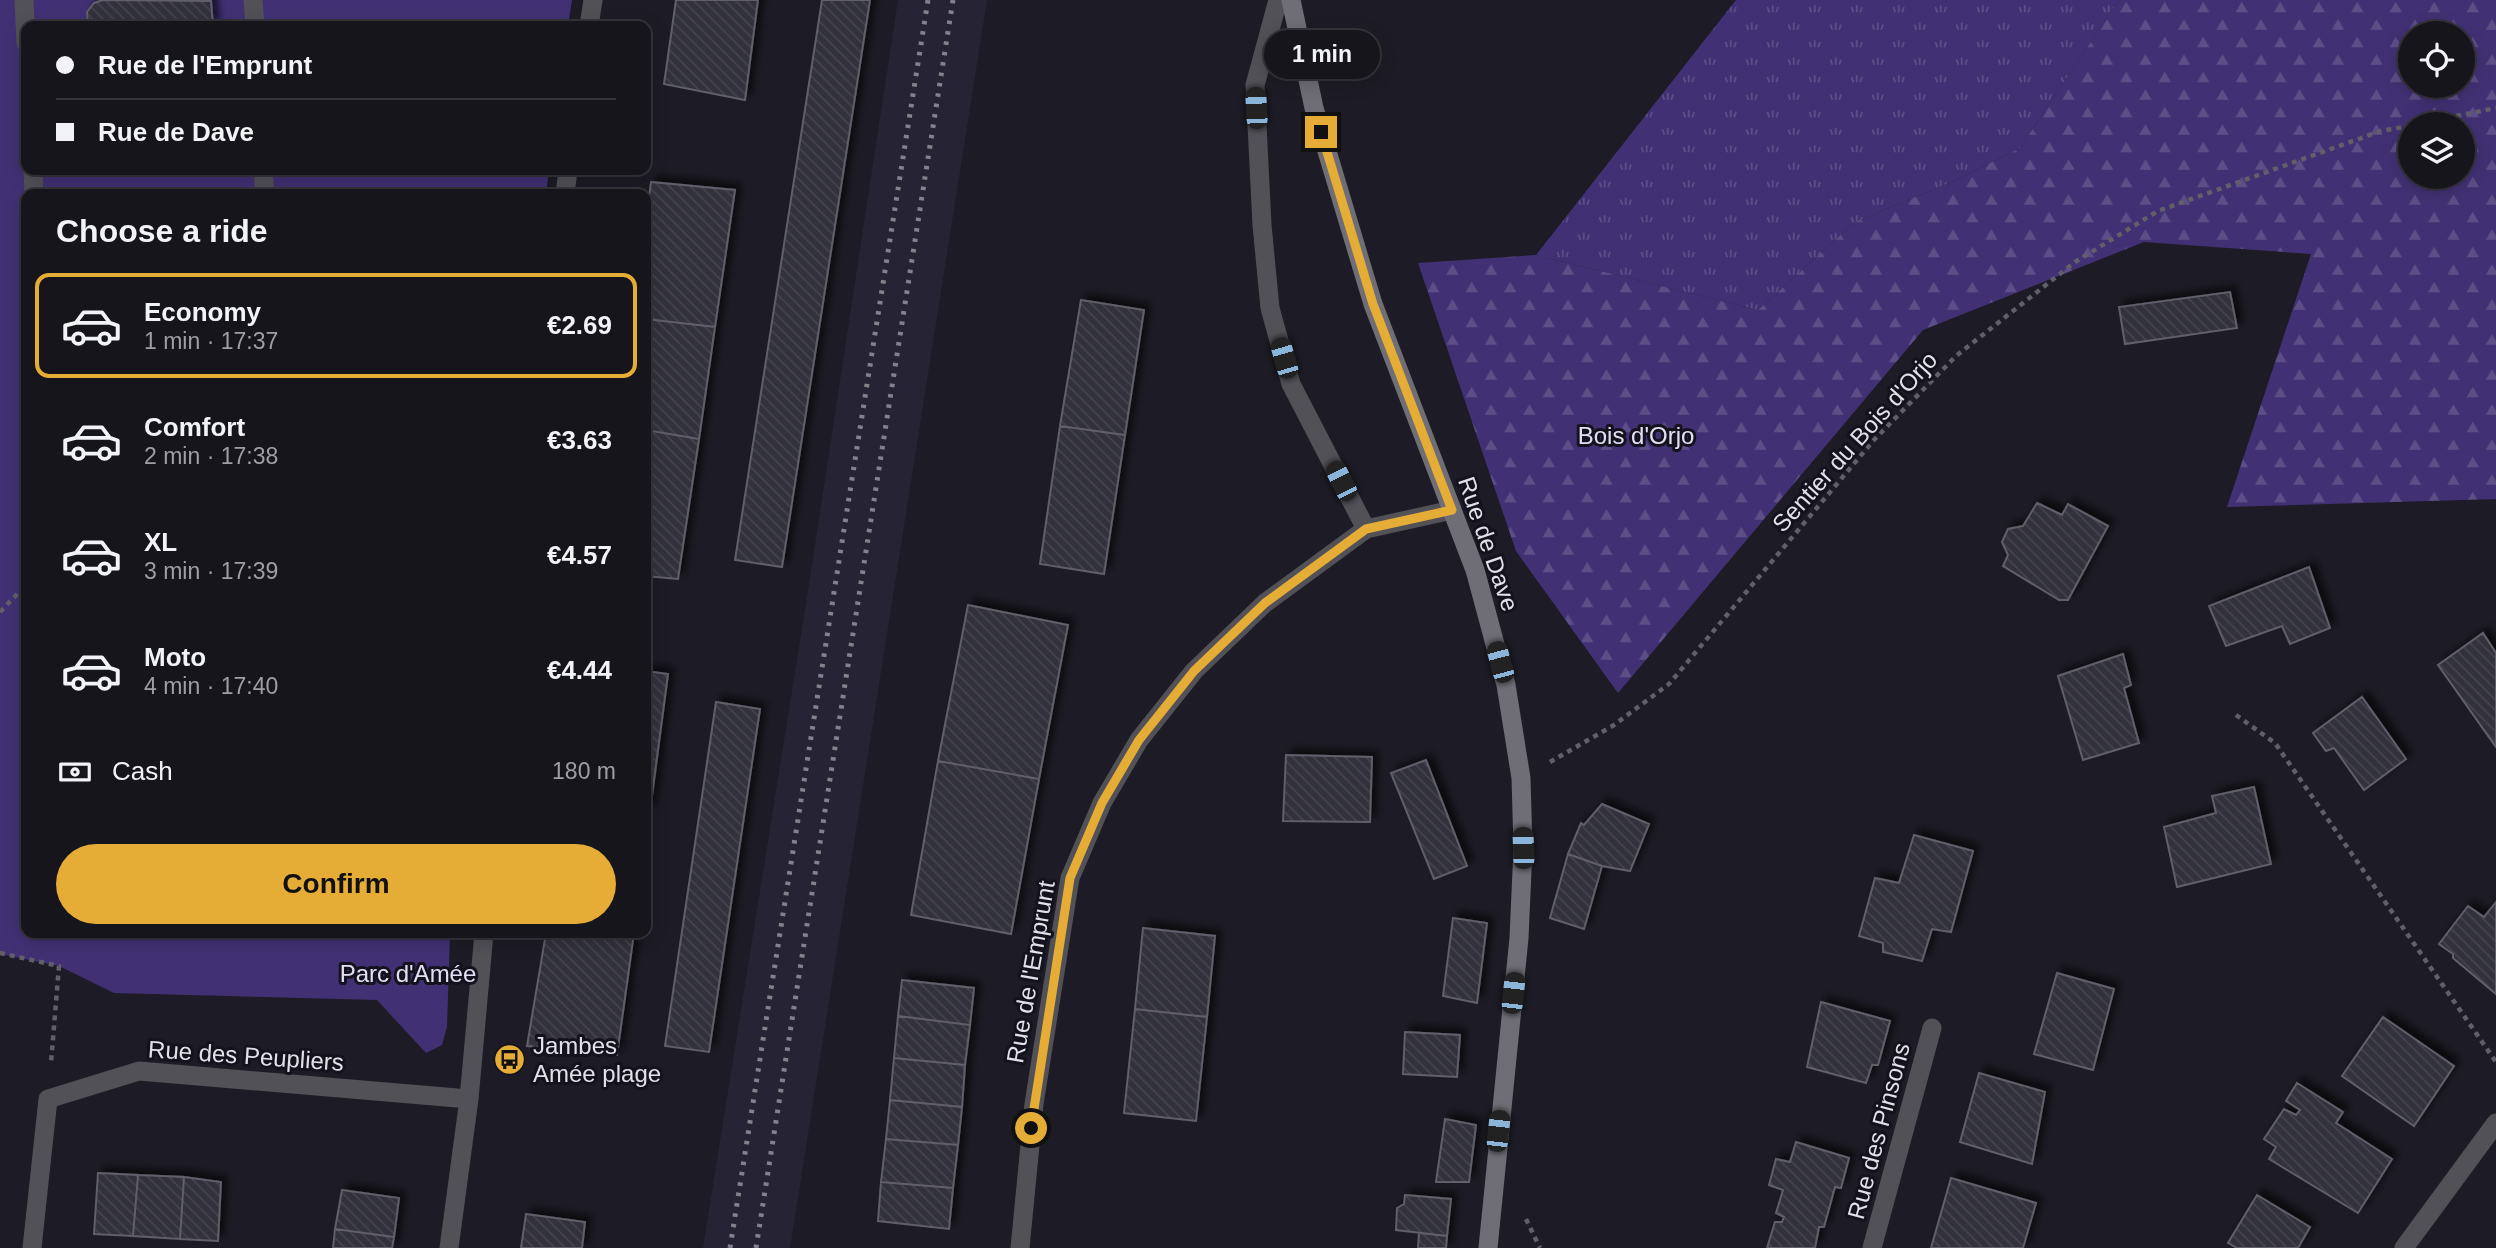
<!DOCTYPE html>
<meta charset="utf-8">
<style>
:root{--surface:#16151c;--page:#1f1e25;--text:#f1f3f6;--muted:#9e9fa3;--line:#35343b;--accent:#e6ad36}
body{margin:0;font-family:Helvetica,sans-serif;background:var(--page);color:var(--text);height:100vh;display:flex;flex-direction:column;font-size:26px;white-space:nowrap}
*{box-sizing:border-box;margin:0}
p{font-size:23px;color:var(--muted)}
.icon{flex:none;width:38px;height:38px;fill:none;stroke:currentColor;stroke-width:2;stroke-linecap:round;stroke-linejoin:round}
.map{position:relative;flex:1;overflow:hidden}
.side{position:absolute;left:21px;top:189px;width:630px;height:749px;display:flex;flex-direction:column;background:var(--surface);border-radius:14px;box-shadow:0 4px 18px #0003,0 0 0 2px var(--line)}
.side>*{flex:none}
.banner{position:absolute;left:21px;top:21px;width:630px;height:154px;border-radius:14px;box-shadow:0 4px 18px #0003,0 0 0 2px var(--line);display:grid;align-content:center;height:154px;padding:0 35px;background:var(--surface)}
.fabs{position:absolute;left:2398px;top:21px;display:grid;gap:14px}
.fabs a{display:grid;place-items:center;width:77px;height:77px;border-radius:50%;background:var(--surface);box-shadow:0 4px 18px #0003,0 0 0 2px var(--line);font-size:35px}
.end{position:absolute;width:32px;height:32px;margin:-16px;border:9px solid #e6ad36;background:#111;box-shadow:0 0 0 4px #111}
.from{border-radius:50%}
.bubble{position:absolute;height:49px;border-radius:24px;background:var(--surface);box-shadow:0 4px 18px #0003,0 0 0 2px var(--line);font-size:23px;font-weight:700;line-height:49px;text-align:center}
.car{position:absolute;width:21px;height:42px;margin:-21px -10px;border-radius:9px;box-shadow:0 0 5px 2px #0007;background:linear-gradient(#222 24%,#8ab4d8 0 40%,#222 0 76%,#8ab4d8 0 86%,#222 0)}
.banner b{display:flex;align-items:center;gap:24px;height:66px;font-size:26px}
.banner b+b{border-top:2px solid var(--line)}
.banner i{width:18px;height:18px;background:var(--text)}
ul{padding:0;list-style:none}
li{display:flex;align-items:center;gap:21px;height:105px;margin:0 14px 10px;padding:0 21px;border:4px solid transparent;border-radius:14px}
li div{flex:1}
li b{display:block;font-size:26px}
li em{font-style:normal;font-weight:700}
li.current{border-color:var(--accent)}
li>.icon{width:63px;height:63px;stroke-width:1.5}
h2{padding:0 35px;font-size:32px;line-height:84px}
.pay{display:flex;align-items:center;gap:18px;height:77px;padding:0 35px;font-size:26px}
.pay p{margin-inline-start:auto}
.button{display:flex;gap:14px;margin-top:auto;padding:14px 35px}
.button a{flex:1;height:80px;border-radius:42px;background:var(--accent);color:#111;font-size:28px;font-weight:700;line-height:80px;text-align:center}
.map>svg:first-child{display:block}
</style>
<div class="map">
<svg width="2496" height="1248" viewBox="0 0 2496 1248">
<defs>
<pattern id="grass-tufts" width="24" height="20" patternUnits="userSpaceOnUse" patternTransform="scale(1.75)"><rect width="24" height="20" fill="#413174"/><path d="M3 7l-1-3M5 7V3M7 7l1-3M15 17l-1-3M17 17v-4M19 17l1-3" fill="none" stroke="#5c4f88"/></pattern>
<pattern id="forest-firs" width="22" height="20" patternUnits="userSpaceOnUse" patternTransform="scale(1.75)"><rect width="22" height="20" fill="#413174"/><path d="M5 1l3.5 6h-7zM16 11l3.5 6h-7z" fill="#5c4f88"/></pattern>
<pattern id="building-back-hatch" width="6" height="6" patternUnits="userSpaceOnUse" patternTransform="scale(1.75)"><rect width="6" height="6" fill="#32303c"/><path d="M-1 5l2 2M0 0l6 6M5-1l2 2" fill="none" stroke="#46444f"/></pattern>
<filter id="shadow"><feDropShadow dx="6" dy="-6" stdDeviation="3.5" flood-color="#0009"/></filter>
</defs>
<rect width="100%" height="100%" fill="#1d1c26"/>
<path fill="#262434" d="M898 0H987L790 1248H703L809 585Z"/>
<path fill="url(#grass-tufts)" d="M1736 0H2119L2020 148 1954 181 1855 222 1758 310 1536 255Z"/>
<path fill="url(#forest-firs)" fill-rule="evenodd" d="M2119 0H2496V499L2227 507 2311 254 2144 242 1923 330 1618 693 1516 551 1418 263 1536 255 1758 310 1855 222 1954 181 2020 148ZM2410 33H2462V86H2410ZM2410 124H2462V177H2410Z"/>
<path fill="#413174" d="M0 0H572L568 26H26V170H549L546 194H26V933H450L447 1027 442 1045 426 1053 377 1000 114 993 59 966 0 954Z"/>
<path fill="url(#building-back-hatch)" stroke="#605e6b" stroke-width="2" filter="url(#shadow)" d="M103 0 211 1 213 26H88L87 12 94 3Z
M676 0H758L745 100 664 84Z
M822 0H870L782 567 735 560Z
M651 182 735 190 715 327 646 319V220Z
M2230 292 2237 328 2125 344 2119 307Z
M1081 300 1144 310 1125 435 1060 426Z
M646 319 715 327 699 439 646 430Z
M1060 426 1125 435 1104 574 1040 564Z
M646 430 699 439 678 579 646 576Z
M2037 503 2062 515 2068 504 2108 526 2068 600H2059L2003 566 2008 555 2002 542 2008 529 2023 526Z
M2309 567 2330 628 2290 644 2282 626 2226 646 2209 606Z
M968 605 1068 625 1039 779 938 761Z
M2483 633 2496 653V747L2438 665Z
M2123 654 2131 685 2124 688 2139 743 2083 760 2058 676Z
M646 671 668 674 650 811H646Z
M2362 697 2406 759 2364 790 2334 748 2326 751 2313 733Z
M716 702 760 709 709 1052 665 1046Z
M1286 755 1372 757 1370 822 1283 821Z
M1426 760 1467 866 1434 879 1391 773Z
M938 761 1039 779 1011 934 911 915Z
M2254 787 2271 864 2177 887 2164 827 2216 813 2212 796Z
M1602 804 1649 824 1630 871 1602 866 1568 854 1581 823 1584 825Z
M1914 835 1973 851 1951 932 1932 929 1922 961 1883 952V943L1859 936 1875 878 1899 883Z
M1568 854 1602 866 1584 929 1550 918Z
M2496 902V994L2453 958V954L2439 944 2468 906 2484 917Z
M1453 918 1487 923 1477 1003 1443 996Z
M1143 928 1215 936 1207 1017 1135 1009Z
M546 933H634L617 1055 527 1046Z
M2057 973 2114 989 2093 1070 2034 1054Z
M902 980 974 988 970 1025 898 1016Z
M1821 1002 1890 1021 1878 1065H1872L1866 1083 1807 1067Z
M1135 1009 1207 1017 1196 1121 1124 1113Z
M898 1016 970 1025 965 1065 894 1058Z
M2383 1017 2454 1066 2414 1126 2342 1076Z
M1405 1032 1460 1035 1457 1077 1403 1074Z
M894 1058 965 1065 962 1107 890 1100Z
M1979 1073 2045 1092 2032 1164 1960 1142Z
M2297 1083 2343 1112 2336 1123 2392 1159 2358 1213 2269 1159 2276 1147 2264 1139 2284 1109 2296 1115 2300 1110 2286 1101Z
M890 1100 962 1107 958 1145 886 1139Z
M1445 1119 1476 1125 1469 1182H1436Z
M886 1139 958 1145 953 1188 881 1182Z
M1796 1142 1849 1158 1841 1188 1835 1187 1824 1227H1819L1815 1248H1767L1775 1222H1782L1784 1217 1776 1213 1783 1190 1769 1185 1776 1159 1790 1162Z
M98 1173 138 1175 133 1236 94 1234Z
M138 1175 184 1177 180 1239 133 1236Z
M184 1177 221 1182 218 1241 180 1239Z
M1951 1178 2036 1203 2023 1248H1931Z
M881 1182 953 1188 949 1229 878 1221Z
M342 1190 399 1198 394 1237 335 1229Z
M1405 1195 1451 1199 1447 1236 1396 1230 1397 1208 1404 1204Z
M2257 1195 2310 1227 2298 1248H2237L2228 1243Z
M526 1214 585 1222 582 1248H521Z
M335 1229 394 1237 392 1248H333Z
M1419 1233 1447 1236 1446 1248H1418Z"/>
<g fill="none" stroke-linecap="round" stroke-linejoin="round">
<path stroke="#616069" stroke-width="4.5" stroke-dasharray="5 5" stroke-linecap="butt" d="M2417 124 2496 108
M26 328 24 353 26 399
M0 612 24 587 26 559
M2236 715 2275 743 2496 1062
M1550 762 1614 725 1669 684 1873 441 1956 356 2075 262 2158 211 2381 131 2410 126
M0 953 59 966 51 1063
M1526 1219 1540 1248"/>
<path stroke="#525157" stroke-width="19" d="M24 0 26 43
M253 0 255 26
M33 170 34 194
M263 170 265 194"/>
<path stroke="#525157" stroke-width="19" d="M1278 0 1255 85 1262 225 1270 308 1291 384 1366 529
M589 26 593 0
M565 194 568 170
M32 1248 48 1099 139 1071 469 1099
M449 1248 469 1099 484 933
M1020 1248 1034 1104 1070 878 1102 803 1139 740 1194 671 1265 603 1366 529 1452 510
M1872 1248 1932 1028
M2404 1248 2496 1123"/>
<path stroke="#6f6e77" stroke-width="19" d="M1291 0 1314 108 1373 304 1475 570 1506 685 1521 778 1523 848 1519 938 1488 1248"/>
<path stroke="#83828b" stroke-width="5" stroke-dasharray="3.5 7" stroke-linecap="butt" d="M730 1248 928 0
M756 1248 953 0"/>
</g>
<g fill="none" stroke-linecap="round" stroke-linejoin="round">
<path stroke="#e6ad36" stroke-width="9" d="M1031 1128 1070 878 1102 803 1139 740 1194 671 1265 603 1366 529 1452 510 1373 304 1321 132"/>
</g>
<defs>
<symbol id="bus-disc" viewBox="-11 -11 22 22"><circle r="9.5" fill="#e6ad36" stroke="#14121c"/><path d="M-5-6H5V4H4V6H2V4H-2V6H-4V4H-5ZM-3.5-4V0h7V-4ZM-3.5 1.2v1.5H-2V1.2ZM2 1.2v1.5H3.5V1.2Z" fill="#111"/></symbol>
</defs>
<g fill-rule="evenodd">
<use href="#bus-disc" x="492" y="1042" width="35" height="35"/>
</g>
<g text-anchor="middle" stroke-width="6" stroke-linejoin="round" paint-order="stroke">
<g font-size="24" fill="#e2dff5" stroke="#14121c">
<text x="1636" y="444">Bois d'Orjo</text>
<text x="408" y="982">Parc d'Amée</text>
</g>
<g font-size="24" fill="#e2e1e9" stroke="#14121c">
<text transform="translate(1855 442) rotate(-48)" y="8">Sentier du Bois d'Orjo</text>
<text transform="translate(1488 544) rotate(71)" y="8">Rue de Dave</text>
<text transform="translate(1031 972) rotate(-80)" y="8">Rue de l'Emprunt</text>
<text transform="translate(246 1056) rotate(4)" y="8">Rue des Peupliers</text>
<text transform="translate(1879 1131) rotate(-75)" y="8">Rue des Pinsons</text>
</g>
<g font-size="24" fill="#e2e1e9" stroke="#14121c" text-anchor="start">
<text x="533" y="1054">Jambes<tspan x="533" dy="28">Amée plage</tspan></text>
</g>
</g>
</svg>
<div class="fabs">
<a><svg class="icon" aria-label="locate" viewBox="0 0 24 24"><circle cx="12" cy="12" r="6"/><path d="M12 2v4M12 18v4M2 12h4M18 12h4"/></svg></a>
<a><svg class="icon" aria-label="layers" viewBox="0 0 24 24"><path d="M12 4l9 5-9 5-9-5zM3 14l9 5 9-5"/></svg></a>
</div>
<i class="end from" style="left:1031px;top:1128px"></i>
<i class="end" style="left:1321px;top:132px"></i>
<div class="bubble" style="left:1264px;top:30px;width:116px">1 min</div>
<i class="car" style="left:1256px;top:108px;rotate:357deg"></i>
<i class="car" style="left:1284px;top:358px;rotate:344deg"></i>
<i class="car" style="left:1341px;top:481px;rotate:333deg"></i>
<i class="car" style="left:1500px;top:662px;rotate:345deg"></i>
<i class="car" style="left:1523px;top:848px;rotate:358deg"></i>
<i class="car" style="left:1513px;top:993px;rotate:6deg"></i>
<i class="car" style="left:1498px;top:1131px;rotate:6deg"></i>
<div class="banner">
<b><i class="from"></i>Rue de l'Emprunt</b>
<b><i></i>Rue de Dave</b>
</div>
<section class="side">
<h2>Choose a ride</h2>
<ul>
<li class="current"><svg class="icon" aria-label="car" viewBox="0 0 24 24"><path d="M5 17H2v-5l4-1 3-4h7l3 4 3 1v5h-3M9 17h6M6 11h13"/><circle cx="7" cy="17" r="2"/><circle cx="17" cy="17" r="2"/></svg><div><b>Economy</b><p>1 min · 17:37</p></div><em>€2.69</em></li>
<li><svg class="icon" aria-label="car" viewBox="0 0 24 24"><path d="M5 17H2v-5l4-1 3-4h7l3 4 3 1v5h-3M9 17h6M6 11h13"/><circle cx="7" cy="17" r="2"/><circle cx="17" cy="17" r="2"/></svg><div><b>Comfort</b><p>2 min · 17:38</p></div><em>€3.63</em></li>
<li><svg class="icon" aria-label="car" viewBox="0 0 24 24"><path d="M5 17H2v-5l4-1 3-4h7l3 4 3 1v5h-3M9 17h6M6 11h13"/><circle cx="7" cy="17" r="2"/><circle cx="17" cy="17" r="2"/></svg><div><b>XL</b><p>3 min · 17:39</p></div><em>€4.57</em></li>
<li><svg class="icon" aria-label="car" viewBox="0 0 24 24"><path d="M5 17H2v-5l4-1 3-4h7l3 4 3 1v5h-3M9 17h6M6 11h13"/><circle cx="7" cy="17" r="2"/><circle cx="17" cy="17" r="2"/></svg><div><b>Moto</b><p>4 min · 17:40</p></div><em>€4.44</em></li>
</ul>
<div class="pay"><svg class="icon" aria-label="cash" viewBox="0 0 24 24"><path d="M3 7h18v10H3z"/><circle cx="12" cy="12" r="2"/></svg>Cash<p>180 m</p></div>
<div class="button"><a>Confirm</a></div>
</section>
</div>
